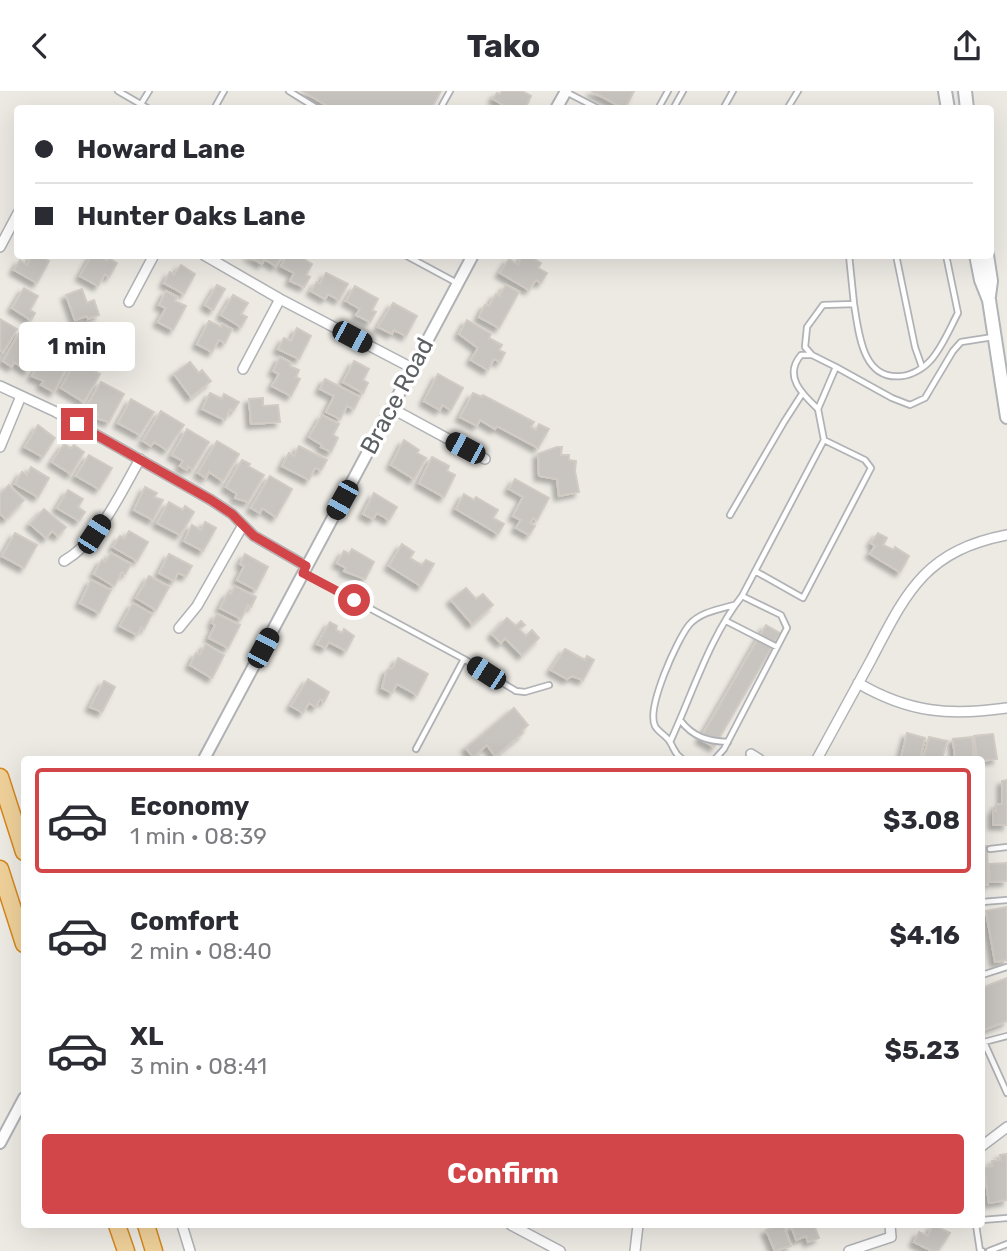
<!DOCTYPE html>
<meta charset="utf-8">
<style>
:root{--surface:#fff;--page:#f2f2f3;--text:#2b2b33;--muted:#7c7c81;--line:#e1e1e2;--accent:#d24548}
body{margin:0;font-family:Rubik,sans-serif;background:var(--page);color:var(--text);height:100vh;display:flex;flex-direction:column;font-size:26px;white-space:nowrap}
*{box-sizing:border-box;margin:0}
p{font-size:23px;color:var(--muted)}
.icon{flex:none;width:38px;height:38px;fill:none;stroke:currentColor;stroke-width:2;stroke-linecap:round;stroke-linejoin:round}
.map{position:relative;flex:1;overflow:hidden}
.side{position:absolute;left:21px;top:665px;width:964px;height:472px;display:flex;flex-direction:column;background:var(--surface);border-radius:7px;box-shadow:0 7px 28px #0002}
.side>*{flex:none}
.banner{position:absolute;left:14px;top:14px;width:980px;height:154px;border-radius:7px;box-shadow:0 7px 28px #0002;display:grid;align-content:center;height:154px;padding:0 21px;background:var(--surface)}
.end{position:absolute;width:32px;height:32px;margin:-16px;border:9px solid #d24548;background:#fff;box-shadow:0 0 0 4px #fff}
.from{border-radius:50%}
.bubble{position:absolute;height:49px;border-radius:7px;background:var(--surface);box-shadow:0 7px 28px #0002;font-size:23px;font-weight:700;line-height:49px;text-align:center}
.car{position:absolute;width:21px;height:42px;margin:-21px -10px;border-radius:9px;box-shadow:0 0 5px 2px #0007;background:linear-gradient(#222 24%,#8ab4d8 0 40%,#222 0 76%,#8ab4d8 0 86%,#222 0)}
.banner b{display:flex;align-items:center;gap:24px;height:66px;font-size:26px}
.banner b+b{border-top:2px solid var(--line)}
.banner i{width:18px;height:18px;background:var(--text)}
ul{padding:12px 0 0;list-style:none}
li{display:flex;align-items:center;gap:21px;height:105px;margin:0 14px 10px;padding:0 7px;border:4px solid transparent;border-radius:7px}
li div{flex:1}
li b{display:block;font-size:26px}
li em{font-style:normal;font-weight:700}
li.active{border-color:var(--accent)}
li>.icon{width:63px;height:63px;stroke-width:1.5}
.button{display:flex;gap:14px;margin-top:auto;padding:14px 21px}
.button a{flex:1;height:80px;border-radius:7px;background:var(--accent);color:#fff;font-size:28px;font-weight:700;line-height:80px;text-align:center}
header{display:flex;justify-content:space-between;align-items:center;height:91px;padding:0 21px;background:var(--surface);font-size:32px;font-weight:700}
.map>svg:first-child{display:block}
</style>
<header><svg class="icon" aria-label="back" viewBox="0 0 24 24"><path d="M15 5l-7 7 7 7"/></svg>Tako<svg class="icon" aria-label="share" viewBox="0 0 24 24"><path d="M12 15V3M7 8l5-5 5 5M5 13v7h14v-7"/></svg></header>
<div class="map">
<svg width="1007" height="1160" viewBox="0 0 1007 1160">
<defs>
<filter id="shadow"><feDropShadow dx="-4.5" dy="4.5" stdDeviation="2" flood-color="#0004"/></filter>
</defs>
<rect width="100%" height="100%" fill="#edeae4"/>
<path fill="#c8c5c1" stroke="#d1cbc4" stroke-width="2" filter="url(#shadow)" d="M302 0H441L431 18H333Z
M502 0H522L531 5 525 18H510L493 8 497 2 500 3Z
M591 0H634L625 18Z
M32 164H39L49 170 37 192 14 179 20 169 27 174Z
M92 164H97L107 170 109 167 117 172 109 186 105 183 98 195 80 185Z
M282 164 276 175 264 168 262 173 249 165Z
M287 164H297L312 173 306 184 310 186 304 196 290 190 294 182 281 175Z
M523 164H528L541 172 538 177 547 182 541 192 536 189 529 199 500 182 509 168 518 174Z
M181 174 195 183 184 203 164 192 170 181 174 184Z
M326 182 348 193 339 209 328 203 325 208 311 200 317 191 320 193Z
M217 194 225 198 213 219 205 214Z
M506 194 519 201 499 237 479 226 485 214 489 215 496 203 499 205Z
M355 195 378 208 372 219 376 221 370 231 356 224 360 218 346 210Z
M24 197 38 205 30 219 35 222 31 229 12 217Z
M82 198 87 212 94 209 99 224 88 228 87 225 75 229 66 204Z
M166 200 177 206 175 210 186 215 173 239 158 231 166 217 159 214Z
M233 204 248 212 241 223 247 226 241 236 221 224Z
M393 212 417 225 406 245 394 239 392 243 378 236Z
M0 228 17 238 3 261 0 259Z
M467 229 491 243 489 247 502 254 499 259 505 262 500 271 494 268 488 279 471 269 478 257 459 243Z
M209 230 221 236 222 233 232 238 225 252 219 249 212 261 197 253Z
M93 236 106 242 108 236 123 243 109 266 84 255Z
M297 237 311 245 299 268 278 258 284 247 291 250Z
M21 239 44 253 28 280 14 271 12 276 3 270Z
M46 259 69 271 54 301 41 294 44 290 32 285Z
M280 266 291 272 290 275 299 279 296 286 300 288 291 305 272 295 279 283 273 280Z
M76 270 100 283 84 311 61 297Z
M354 270 369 278 363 289 368 292 363 302 343 291Z
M190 271 199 282 202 279 211 290 191 306 174 283Z
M438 283 463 297 451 319 442 314 440 319 424 310Z
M325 288 360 306 354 318 347 315 340 328 326 321 334 305 320 298Z
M101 291 124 303 109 331 96 327 98 323 86 316Z
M210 302 222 308 224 303 239 311 233 320 230 318 225 329 202 318Z
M473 302 482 306 483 304 534 331 531 336 536 339 539 333 549 338 538 357 497 335 495 338 480 329 477 335 460 326Z
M263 307V315L278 314 280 331 251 333 249 308Z
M131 308 154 321 140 344 118 332Z
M161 320 184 334 167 359 154 351 151 355 143 350Z
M322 324 339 333 333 344 338 347 331 361 321 356 322 354 309 346Z
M38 334 55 347 43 366 25 356Z
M187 338 209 351 193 378 188 375 187 379 180 375 183 370 172 364Z
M404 349 419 359 417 362 426 367 414 388 391 374Z
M217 350 239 363 223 390 209 381 206 387 198 382Z
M64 353 71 357 74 354 84 361 71 383 52 371Z
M299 355 327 369 321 379 315 377 309 389 282 375 289 362 294 365Z
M557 356H562L561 364H569V369L576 370 575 380 579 401 559 405 557 388 539 385 538 363Z
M89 364 112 377 99 398 76 385Z
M432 366 449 375 447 380 455 384 444 406 419 392Z
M242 369 250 373 248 375 264 384 248 411 235 407 237 403 226 396Z
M31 376 49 387 38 406 15 393 22 381 27 384Z
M270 385 292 398 276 426 262 417 260 422 251 417Z
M515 388 549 407 537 429 533 427 530 432 535 435 529 444 516 437 521 429 513 425 523 406 509 398Z
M9 394 24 409 6 428 0 423V403Z
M145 396 157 402 154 406 163 409 153 429 134 419Z
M68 399 83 408 78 416 85 421 79 430 57 417Z
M374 402 397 416 389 429 377 422 373 428 363 423Z
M464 403 474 409 476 406 498 419 493 427 504 433 498 443 456 418Z
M169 411 183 419 185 415 194 421 180 444 157 432Z
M44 418 66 436 58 445 52 440 46 447 30 433Z
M205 431 216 437 203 460 184 450 192 434 201 439Z
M129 440 148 451 137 470 113 456 120 445 124 448Z
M15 442 37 454 24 477 2 465Z
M878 442 887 447 883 454 894 459 895 456 909 465 900 481 870 463 875 455 871 452Z
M402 453 414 461 410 467 422 474 426 469 434 473 421 495 389 475Z
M352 458 374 471 365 488 344 480 346 477 337 472 344 460 349 463Z
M111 462 131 473 125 483 122 481 114 495 94 483 102 469 105 471Z
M169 463 192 475 186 485 178 482 174 490 159 482Z
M245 463 268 476 256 499 237 489 244 475 240 473Z
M149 485 169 496 156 519 136 507Z
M91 489 111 499 99 522 80 512Z
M235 495 256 506 251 516 248 514 241 528 220 517 228 502 231 503Z
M466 497 476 508 483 503 493 514 472 533 451 509Z
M133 512 152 523 144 538 141 536 137 544 120 535Z
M217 523 240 534 228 557 209 547 215 534 212 532Z
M507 527 516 535 521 530 525 534 519 538 526 545 532 539 539 547 522 564 505 547 501 552 492 543Z
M330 531 337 535 336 539 342 542 344 538 354 545 346 560 329 551 325 557 317 553Z
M766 534 780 542 714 656 700 648Z
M206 553 224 564 212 587 190 574 196 562 200 564Z
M565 558 585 569 587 565 594 569 583 589 572 585 567 588 551 579Z
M398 567 428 583 417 604 397 593 392 602 382 597 387 579 393 577Z
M308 588 329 601 324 611 320 608 316 616 309 612 303 622 291 615Z
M104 590 115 596 102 621 90 616Z
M514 617 528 634 522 640 523 642 495 665 487 654 473 666 466 657Z
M907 642 925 647 920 668 901 666Z
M993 643 997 668 982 670 977 668 974 645Z
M929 646 947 650 942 668H923Z
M972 646 974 668H955L953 648Z
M1007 689V734H993V719L996 720V714L1002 713V690Z
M982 755H987L988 794H982Z
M1007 772V790L990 791 989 773Z
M1007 816V869L995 871 986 820Z
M1007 887V930L984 939 982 933V897Z
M1007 1063V1109L989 1112 984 1077 993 1075 992 1070 1001 1069 1000 1064Z
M780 1134H783L791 1155 775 1160 766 1139Z
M791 1134H814L819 1147 808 1151 806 1145 796 1149Z
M933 1134 950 1142 938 1160H932L914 1151 919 1141 928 1145Z"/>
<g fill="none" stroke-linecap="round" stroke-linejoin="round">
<defs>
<path id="service" d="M118 0 149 18
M289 0 318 18
M566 1 599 18
M141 13 149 0
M214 18 224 0
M440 18 450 0
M658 18 668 0
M673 18 683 0
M723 18 733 0
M787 18 798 0
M405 164 457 192
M849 164 854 213
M896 164 915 256 922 276
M812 264 805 256 807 236 823 214 854 213C859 242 862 290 902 285 912 284 924 277 930 270 942 257 950 237 958 222L946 164
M818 318C802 303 783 285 801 264H812L836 276
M730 424 784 331 802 303
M755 480 803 507 871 377 865 369 824 349
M304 482 464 568 416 658
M742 505 824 349 818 318 836 276 892 307 910 314 925 307 953 260 961 251 993 246
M726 530 777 556
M464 568 516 600 525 601 549 594
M680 629C693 646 707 650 728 651
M670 651C692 604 710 545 742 505L781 524 787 537 724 658 715 668
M682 668C674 662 675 659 670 651 667 645 658 641 655 635 646 617 677 549 689 534 700 521 720 518 734 514
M990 758 1007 756
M982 811 1007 809
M982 884 1007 876
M1007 945 984 951 1007 1002
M982 1129 1007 1127
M976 1134 980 1160H982
M989 1160 1007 1153"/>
<path id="minor" d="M0 156 18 122
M204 164 280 208 412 277
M129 211 154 164
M243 278 280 208
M0 295 56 321 211 409 232 423 254 445 306 475
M391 317 485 368
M0 356 21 305
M64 470C100 449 120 403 140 368
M179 537 197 515 243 434
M858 592C909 622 950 625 1007 617
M751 663 759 668
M817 668C835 635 853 602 871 569 907 500 925 460 1007 444
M982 1055 1007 1036
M182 1134 190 1160
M511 1134 560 1160
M635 1160 638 1134
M849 1160 891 1146 890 1134"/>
<path id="tertiary" d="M556 18 566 0
M204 668 473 164
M0 1052 24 1007"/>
<path id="secondary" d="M945 0 948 18
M965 0 967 18
M976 164 981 189 989 209 1007 326
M987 164 991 190 989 205"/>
<path id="motorway" d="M0 686 24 761
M0 778 24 853
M117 1134 126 1160
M146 1134 154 1160"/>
</defs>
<use href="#service" stroke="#b0b2b5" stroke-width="8"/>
<use href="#minor" stroke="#b0b2b5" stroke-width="12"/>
<use href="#tertiary" stroke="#b0b2b5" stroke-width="14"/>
<use href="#secondary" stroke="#b1b4b7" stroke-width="16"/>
<use href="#motorway" stroke="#d4881e" stroke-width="19"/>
<use href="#service" stroke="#fff" stroke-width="4.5"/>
<use href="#minor" stroke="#fff" stroke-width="9"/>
<use href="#tertiary" stroke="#fff" stroke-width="10"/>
<use href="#secondary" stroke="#fff" stroke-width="12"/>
<use href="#motorway" stroke="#efd099" stroke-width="16"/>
</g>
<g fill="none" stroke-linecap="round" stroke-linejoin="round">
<path stroke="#d24548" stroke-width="9" d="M77 333 211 409 232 423 254 445 306 475 303 482 354 509"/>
</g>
<g text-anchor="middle" stroke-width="7" stroke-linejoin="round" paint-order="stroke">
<g font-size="24" fill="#5c6063" stroke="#fff">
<text transform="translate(397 305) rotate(-62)" y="8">Brace Road</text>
</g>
</g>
</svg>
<i class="end from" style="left:354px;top:509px"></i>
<i class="end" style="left:77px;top:333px"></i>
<div class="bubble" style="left:19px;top:231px;width:116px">1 min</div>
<i class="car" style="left:352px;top:246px;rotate:118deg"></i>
<i class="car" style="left:465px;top:357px;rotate:298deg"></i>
<i class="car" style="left:342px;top:409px;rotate:209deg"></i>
<i class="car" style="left:94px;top:443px;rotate:33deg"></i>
<i class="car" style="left:263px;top:557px;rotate:28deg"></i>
<i class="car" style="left:486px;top:582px;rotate:303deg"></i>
<div class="banner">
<b><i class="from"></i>Howard Lane</b>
<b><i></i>Hunter Oaks Lane</b>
</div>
<section class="side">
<ul>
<li class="active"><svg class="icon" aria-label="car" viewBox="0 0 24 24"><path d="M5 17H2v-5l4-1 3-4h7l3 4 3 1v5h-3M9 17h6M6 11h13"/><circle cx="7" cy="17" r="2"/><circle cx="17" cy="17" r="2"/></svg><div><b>Economy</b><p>1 min · 08:39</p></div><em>$3.08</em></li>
<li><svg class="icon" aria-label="car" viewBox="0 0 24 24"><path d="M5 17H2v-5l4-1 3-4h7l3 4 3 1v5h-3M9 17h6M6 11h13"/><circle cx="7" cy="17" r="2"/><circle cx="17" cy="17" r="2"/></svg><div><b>Comfort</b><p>2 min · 08:40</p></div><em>$4.16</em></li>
<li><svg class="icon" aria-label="car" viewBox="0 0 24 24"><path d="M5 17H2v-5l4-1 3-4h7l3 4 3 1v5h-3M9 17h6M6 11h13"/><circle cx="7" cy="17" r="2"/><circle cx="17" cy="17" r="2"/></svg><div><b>XL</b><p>3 min · 08:41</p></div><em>$5.23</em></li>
</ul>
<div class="button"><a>Confirm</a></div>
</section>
</div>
